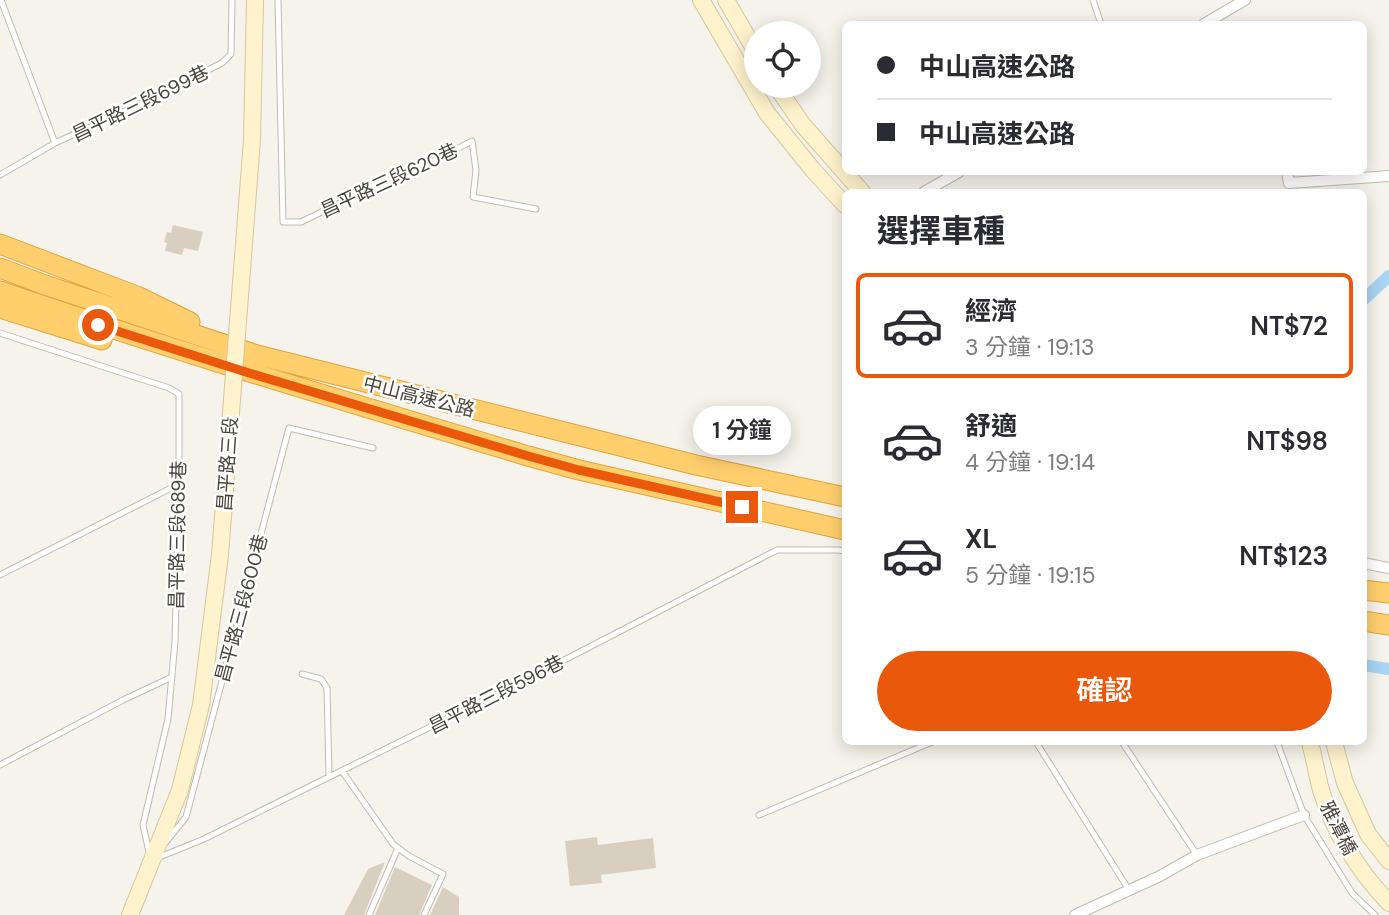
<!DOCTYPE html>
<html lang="zh-TW">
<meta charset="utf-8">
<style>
:root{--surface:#fff;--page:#f2f2f3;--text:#2b2b33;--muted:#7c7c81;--line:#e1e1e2;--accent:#ea580c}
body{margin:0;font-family:"DM Sans","Noto Sans TC",sans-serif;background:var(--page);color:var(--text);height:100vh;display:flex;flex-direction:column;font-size:26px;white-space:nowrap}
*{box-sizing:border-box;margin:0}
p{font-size:23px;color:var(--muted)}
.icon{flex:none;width:38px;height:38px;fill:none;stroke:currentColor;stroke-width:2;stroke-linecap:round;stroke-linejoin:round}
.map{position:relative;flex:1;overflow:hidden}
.drawer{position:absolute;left:842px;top:189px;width:525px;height:556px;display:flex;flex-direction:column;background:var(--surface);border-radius:10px;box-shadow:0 4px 18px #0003}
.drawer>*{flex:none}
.hud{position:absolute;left:842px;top:21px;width:525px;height:154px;border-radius:10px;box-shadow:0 4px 18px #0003;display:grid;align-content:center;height:154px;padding:0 35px;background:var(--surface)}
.tools{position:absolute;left:744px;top:21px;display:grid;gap:14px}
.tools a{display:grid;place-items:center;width:77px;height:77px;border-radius:50%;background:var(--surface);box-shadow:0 4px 18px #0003;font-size:35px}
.end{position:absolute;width:32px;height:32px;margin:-16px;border:9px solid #ea580c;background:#fff;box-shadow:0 0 0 4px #fff}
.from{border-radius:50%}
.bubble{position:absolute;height:49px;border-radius:24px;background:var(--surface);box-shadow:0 4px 18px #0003;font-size:23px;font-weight:600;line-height:49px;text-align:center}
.hud b{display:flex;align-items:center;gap:24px;height:66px;font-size:26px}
.hud b+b{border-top:2px solid var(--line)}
.hud i{width:18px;height:18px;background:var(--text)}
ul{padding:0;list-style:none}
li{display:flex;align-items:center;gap:21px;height:105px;margin:0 14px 10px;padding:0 21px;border:4px solid transparent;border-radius:10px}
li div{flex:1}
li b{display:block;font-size:26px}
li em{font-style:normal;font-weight:600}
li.selected{border-color:var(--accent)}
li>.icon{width:63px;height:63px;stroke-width:1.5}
h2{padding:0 35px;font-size:32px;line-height:84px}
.button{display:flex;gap:14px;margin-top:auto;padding:14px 35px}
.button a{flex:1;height:80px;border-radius:42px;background:var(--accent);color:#fff;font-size:28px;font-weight:600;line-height:80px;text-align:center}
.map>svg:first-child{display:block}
</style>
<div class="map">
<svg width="1389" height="915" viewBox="0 0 1389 915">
<rect width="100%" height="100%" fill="#f6f3ec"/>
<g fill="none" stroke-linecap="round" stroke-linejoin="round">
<path stroke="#a9d4f2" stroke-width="12" d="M1363 300 1389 276
M1363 665 1389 669"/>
</g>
<path fill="#d8cfc1" d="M173 225 203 232 198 251 184 248 182 255 165 251 167 243 164 242 167 232 171 233Z
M597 837 598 845 653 838 656 868 601 875 602 883 570 886 565 841Z
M385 862 364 915H344L368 869Z
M395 867 432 885 419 915H375Z
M443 887 459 897V915H430Z"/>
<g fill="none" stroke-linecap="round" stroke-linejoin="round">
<defs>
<path id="lane" d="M1 0 55 143
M278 0 283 222H301L354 196 368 195 472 141 476 170 473 197 536 209
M1093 0 1101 24
M0 175 55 143 129 109 222 63 231 54 232 0
M0 333 169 388 179 394V484L175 641 168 719 143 825 149 852
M0 575 179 484
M302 674 321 679 327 688 329 777
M1036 742 1129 890
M1122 742 1197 855
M1277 742 1304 815 1352 893 1375 915
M0 765 123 700 172 677
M342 771 393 844 409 856 443 874 424 915
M759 815 932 742
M166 842 186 817 289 428 373 448
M157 858 204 839 329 777 543 671 777 550H838L845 551
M369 915 398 848"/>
<path id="street" d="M1204 24 1245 0
M1287 172 1289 183 1389 176
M924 192 959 172
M1363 563 1389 568
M1075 915 1160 876 1197 855 1304 815"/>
<path id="secondary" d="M701 0 767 113 813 170 845 205
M726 0 756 52
M776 86 803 125 862 192
M252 140 255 0
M1310 742C1314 758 1317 775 1321 790 1333 831 1360 873 1389 903
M1334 742 1345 783 1368 834 1389 861
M130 915 180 790 201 705 220 555"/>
<path id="highway" d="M0 244 139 297 190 322
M0 268 48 286 257 355 696 465 845 497
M0 291C174 351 351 403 528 456L579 470 845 530
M0 308 102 340
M1363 590 1389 593
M1363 621 1389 625"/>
</defs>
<use href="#lane" stroke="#c2bbae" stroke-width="7"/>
<use href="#street" stroke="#c2bbae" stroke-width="12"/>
<use href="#secondary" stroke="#d6c79b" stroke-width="18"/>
<use href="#highway" stroke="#e0a43c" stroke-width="21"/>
<use href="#lane" stroke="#fff" stroke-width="5"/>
<use href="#street" stroke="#fff" stroke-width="10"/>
<use href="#secondary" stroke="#fff3cd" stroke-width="16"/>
<use href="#highway" stroke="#ffcf6e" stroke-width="19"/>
<defs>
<path id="secondary-bridge" d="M220 555 252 140"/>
</defs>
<use href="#secondary-bridge" stroke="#d6c79b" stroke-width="18" stroke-linecap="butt"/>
<use href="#secondary-bridge" stroke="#fff3cd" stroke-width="16"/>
</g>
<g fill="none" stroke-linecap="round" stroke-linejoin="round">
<path stroke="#ea580c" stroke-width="9" d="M98 325 249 373 528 456 579 470 742 507"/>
</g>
<g text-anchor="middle" stroke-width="5" stroke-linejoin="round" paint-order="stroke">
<g font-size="19" fill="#4b4439" stroke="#fff">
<text transform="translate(140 103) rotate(-26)" y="7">昌平路三段699巷</text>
<text transform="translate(389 180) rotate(-25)" y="7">昌平路三段620巷</text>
<text transform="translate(419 396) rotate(14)" y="7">中山高速公路</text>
<text transform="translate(227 464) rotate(-86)" y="7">昌平路三段</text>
<text transform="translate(177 535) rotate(-89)" y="7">昌平路三段689巷</text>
<text transform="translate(241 608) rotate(-75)" y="7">昌平路三段600巷</text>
<text transform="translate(496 694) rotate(-27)" y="7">昌平路三段596巷</text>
<text transform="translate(1339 828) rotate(63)" y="7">雅潭橋</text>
</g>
</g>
</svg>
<div class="tools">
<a><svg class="icon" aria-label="locate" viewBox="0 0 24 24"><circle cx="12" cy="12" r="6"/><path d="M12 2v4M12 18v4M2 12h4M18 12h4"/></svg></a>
</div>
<i class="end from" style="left:98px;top:325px"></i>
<i class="end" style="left:742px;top:507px"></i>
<div class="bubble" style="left:693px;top:406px;width:98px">1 分鐘</div>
<div class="hud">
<b><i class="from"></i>中山高速公路</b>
<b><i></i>中山高速公路</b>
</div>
<section class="drawer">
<h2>選擇車種</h2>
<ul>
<li class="selected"><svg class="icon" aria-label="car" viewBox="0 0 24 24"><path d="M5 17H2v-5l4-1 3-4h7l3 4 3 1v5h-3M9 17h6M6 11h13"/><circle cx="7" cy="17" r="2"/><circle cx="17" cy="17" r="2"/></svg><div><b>經濟</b><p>3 分鐘 · 19:13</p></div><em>NT$72</em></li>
<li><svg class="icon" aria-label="car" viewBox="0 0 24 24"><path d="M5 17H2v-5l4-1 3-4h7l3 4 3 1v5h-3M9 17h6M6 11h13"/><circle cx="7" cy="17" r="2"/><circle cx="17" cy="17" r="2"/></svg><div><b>舒適</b><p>4 分鐘 · 19:14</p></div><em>NT$98</em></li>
<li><svg class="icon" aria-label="car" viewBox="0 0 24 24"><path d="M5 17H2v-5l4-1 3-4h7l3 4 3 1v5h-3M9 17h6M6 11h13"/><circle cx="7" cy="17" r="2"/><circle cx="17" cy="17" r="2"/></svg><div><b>XL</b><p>5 分鐘 · 19:15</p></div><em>NT$123</em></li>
</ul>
<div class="button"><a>確認</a></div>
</section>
</div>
